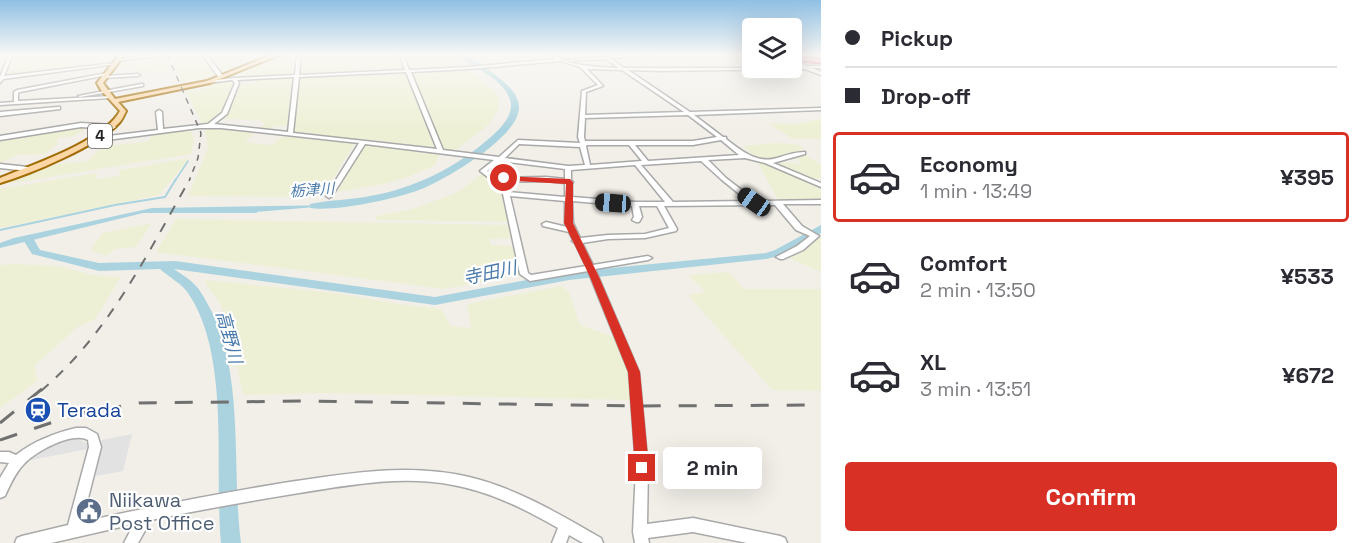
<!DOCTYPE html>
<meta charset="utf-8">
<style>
:root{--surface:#fff;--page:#f2f2f3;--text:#2b2b33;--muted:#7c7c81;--line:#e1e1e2;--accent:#d93025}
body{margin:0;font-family:"Space Grotesk","Noto Sans JP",sans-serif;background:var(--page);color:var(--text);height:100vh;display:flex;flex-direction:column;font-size:22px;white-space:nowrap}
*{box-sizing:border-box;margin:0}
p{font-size:20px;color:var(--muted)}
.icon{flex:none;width:33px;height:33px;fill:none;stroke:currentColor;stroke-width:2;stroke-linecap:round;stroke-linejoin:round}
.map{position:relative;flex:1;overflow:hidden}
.side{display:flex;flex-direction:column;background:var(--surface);width:540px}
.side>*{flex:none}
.hud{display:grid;align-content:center;height:132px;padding:0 24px;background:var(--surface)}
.tools{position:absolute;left:742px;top:18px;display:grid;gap:12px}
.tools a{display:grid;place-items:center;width:60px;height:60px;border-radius:6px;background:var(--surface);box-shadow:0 6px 24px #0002;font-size:30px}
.end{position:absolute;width:27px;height:27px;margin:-14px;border:8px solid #d93025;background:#fff;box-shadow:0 0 0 3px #fff}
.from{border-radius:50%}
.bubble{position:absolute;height:42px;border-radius:6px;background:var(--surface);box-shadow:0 6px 24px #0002;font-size:20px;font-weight:600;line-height:42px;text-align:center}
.car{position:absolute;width:18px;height:36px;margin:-18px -9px;border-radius:8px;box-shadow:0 0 4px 2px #0007;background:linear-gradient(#222 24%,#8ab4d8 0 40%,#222 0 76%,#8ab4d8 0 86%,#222 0)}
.hud b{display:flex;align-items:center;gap:21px;height:57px;font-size:22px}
.hud b+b{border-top:2px solid var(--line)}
.hud i{width:15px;height:15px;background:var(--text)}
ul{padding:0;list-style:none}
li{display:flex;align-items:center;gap:18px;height:90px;margin:0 12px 9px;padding:0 12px;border:3px solid transparent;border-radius:6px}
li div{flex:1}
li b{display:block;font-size:22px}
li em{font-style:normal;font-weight:600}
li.current{border-color:var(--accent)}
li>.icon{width:54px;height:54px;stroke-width:1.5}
.button{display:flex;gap:12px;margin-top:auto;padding:12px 24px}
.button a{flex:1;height:69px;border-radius:6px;background:var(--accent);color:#fff;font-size:24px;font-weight:600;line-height:69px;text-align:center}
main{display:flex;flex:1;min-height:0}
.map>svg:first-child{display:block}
</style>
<main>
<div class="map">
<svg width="821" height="543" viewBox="0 0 821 543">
<rect width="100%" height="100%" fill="#f2efe9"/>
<path fill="#eef0d5" d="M15 54H91V61L74 63 73 69 6 77Z
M170 54H203L218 75 182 82Z
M206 54H277L230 63 235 70 223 75Z
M282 54H298L291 125 272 126 271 130 260 129 265 122H260V120L223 119 240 84 252 83 257 78H238L251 67Z
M302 54H399L438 147 293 133Z
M402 54H446L464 68 410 70Z
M165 58 172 70 139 74 133 66 116 68 119 64Z
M467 69 496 92 499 100 498 111 488 125 456 150H444L410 71Z
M232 79 235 83 223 114 209 124 203 125 186 91H201L202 88 218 84 217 82Z
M821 119V139H793L768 123 795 124Z
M94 125 71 137H61L56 141 59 143 44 154 18 155 0 163V139Z
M205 128 254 133 245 142 271 145 284 136 354 144 324 194 311 197 188 196 208 148Z
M191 129 194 140 191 154 0 185 40 166 88 161 101 147 149 141 153 132Z
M778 143 799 145 804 149H801L803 152 783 154 777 159 767 160 754 156 743 146Z
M365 144 441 153 434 166 405 178 384 184 337 192Z
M806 155 821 165V178H810L773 162 801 164 795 156Z
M190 158 159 195 0 228V189L97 173 95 179 119 176 120 170Z
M762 162 821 186V200H778L758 163Z
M482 174 494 181 504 193 510 222 376 220V216L413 209 458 192Z
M176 219 507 225 512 226 514 238 489 239 491 245 513 246 519 275 444 289 156 252Z
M152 223 136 247 115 249 106 256 90 250 103 233Z
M821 237V272L789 258 817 238Z
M14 264 60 266 91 275 121 277 95 319 78 327 35 365 37 381 0 408V265Z
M729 272 744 289H821V391L772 390 688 295 705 292 688 275Z
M206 280 335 293 399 304 441 309 451 326 471 328 467 304 562 286 570 294 580 325 617 338 630 369 633 400 321 393 243 395 231 340 221 305 205 283Z"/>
<path fill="#e2e2e2" d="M132 434 123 471 91 477 102 440Z
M77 438 88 444V449L26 461 31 455 55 443Z"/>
<path fill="#aad3df" d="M339 205 256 212 258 213H143L0 248V243L14 238 152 208Z"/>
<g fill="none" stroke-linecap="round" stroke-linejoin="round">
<path stroke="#aad3df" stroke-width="1.5" d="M157 90 180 86
M175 181 188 161"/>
<path stroke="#aad3df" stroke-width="2" d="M0 230 115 205 165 197 176 179"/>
<path fill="#aad3df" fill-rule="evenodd" d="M455 54C470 54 488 69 499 78 508 85 519 95 519 108 518 138 444 180 419 190 395 199 334 212 310 208V204C328 200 347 200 365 197 414 189 456 168 492 136 503 126 516 112 509 97 500 76 472 68 455 54Z
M821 225V233L783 255 766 259 569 280 435 305 174 269C181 274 190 279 196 286 200 290 203 296 206 301 246 367 231 467 241 543H221C214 468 231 356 188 293 182 284 169 277 160 269L99 271 32 254 22 238 28 235 32 236 40 250 99 263 175 261 435 297 569 272 766 253 775 250Z"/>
<defs>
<path id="minor" d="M9 54H13L4 76 115 63 117 64 3 79 0 83V77Z
M158 54 164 55 118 61 116 60Z
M202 54H206L223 76V78H219Z
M297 54H301L299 75 405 70 399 54H403L409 70 469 67 555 59 551 54H555C566 67 602 67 619 68L606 59 570 61 568 60 608 57 607 54 612 56 656 54 610 58 624 68H792V66H800L792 62V60L807 66H821V68H812L821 72V75L805 69 661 71 628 70 690 112 821 108V110L694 115 723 137H726V139C742 151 757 164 777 158 786 155 796 152 805 152V154L773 163 821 183V187L765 163 745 158 708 160 726 178 756 201 821 200V204H783L802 226 819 236 803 250 783 259H780L776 257 797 246 810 236 796 230 775 205 664 206 677 229 676 231 645 238 608 239 582 243 593 265 648 256 652 258 648 260 595 269 639 372 648 468 647 524 693 518 780 536 785 538 787 543H747L693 532 648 538 649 543H635L633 532 636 468 629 372 588 271 530 281 520 274 503 194 493 181 480 171 494 160 365 144 332 196 329 198 326 196 359 143 221 128H199L92 142 89 140 92 138 158 130 156 112 159 110 162 112 163 129 208 124 222 113 235 83 232 80 208 83 206 82V81L233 78 295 75ZM561 61 580 67 598 85 582 91 578 137 580 143 518 140 499 157 443 150 411 72 469 69ZM587 69 622 70 684 112 585 115 586 92 603 86ZM406 72 437 149 293 133 299 77ZM294 77 288 132 214 124 227 114 239 83 237 80ZM688 115 717 137 693 141H585L584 137 585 118ZM721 140 739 155 648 161 635 145H693ZM519 144 580 147 585 165 568 166 505 158ZM587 145H629L642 161 590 165 586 146ZM501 161 565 169V179L546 177 496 178 487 171ZM701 161 722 180 748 201 673 202 641 165ZM635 165 665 202H635L572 197V184L573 182 571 180V170ZM546 181 565 183V197L508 192 500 182ZM510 196 565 201V223L567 227 546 222 542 224 543 226 569 232 573 240 572 241 575 243 586 266 531 275 528 273ZM572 201 632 206 634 217 632 220 636 222H639L642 217 639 206H657L669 228 645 234 608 235 580 238 573 223Z
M733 54 753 55V57L735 55Z
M107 73 109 74 105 76 138 74 140 75 138 76 104 78 102 76 20 92 18 93V101L112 96V98H110L0 105V103L14 102V92L17 90Z
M141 84H143V86L80 97 78 96Z
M58 107H60V109L0 116V112Z
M81 123 113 125 116 127 113 129 81 127 0 140V136Z
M0 164 28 167 31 169 28 171 0 168Z
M76 428H86L97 434 101 447 82 522C149 507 216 494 283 483 345 474 407 462 469 477 516 488 559 514 601 538L603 543H583L569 535 566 543H552L558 528C525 509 491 492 453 485 402 475 350 485 299 493 249 501 200 510 151 520L138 543H124L134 524 51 543H15L17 538 22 536 68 525 89 447 88 440C72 431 35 452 24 464 15 473 10 485 5 496L0 498V478L9 463 0 462V452H9L16 455C34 441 55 433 76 428Z"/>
<path id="major" d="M120 54H125L103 83 115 99 207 81 274 54H281L210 83 118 102 126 111C124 115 122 120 119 123 97 146 31 174 0 183V178C32 165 104 141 120 111L101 90 97 83Z"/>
<path id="highway" d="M792 56 821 59V63L792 60Z"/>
</defs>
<use href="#minor" stroke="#a9a9a9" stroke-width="3"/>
<use href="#major" stroke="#a06b00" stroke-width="4"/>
<use href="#highway" stroke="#dc2a67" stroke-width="3"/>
<use href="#minor" fill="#fff" fill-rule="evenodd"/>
<use href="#major" fill="#fcd6a4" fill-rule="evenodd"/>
<use href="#highway" fill="#e892a2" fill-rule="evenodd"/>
<path stroke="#707070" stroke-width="1.5" stroke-dasharray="6 6" stroke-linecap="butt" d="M167 54 201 133 198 158 189 181"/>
<path stroke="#707070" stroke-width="2" stroke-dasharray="10 10" stroke-linecap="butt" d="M41 391C109 333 146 256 190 179"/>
<path stroke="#707070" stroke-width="3" stroke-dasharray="18 18" stroke-linecap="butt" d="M0 423 42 389
M0 440 77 414 139 403 307 401 636 406 821 405"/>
</g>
<linearGradient id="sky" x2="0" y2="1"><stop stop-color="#8fc0e4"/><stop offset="0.42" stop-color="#f9f8f5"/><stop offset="1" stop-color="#f9f8f5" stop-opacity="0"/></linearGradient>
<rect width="821" height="130" fill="url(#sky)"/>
<path fill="#d93025" d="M504 176 570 179 573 182V223L599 277 640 372 649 468 647 473 642 474 637 473 635 468 628 372 590 277 564 223 566 184 501 180V177Z"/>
<defs>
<symbol id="station-disc" viewBox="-11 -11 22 22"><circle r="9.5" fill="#1a4fb4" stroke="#fff"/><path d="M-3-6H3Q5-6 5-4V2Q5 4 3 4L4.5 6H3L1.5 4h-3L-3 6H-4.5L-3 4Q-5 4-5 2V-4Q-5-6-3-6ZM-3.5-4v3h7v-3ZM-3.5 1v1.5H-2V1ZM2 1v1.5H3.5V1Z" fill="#fff"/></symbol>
<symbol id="civic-disc" viewBox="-11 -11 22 22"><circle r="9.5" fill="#5c6f8a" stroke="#fff"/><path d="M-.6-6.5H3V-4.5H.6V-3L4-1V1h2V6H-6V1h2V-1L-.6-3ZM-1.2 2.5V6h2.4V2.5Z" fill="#fff"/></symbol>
</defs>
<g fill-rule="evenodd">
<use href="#station-disc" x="23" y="395" width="30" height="30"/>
<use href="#civic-disc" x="74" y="496" width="30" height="30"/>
</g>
<g text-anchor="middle" stroke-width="4.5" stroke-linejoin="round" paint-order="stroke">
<rect fill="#fff" stroke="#646464" stroke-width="1.5" x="88" y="124" width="24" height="24" rx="4.5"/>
<g font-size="15" font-weight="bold" fill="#222">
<text x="100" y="141">4</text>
</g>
<g font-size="15" font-style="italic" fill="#4a7aab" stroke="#fff">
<text transform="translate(312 190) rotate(-4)" y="5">栃津川</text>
</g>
<g font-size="18" font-style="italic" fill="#4a7aab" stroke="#fff">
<text transform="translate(490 273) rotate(-12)" y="6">寺田川</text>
<text transform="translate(229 337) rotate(75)" y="6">高野川</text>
</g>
<g font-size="20" fill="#164399" stroke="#fff" text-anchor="start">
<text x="57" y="417">Terada</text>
</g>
<g font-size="20" fill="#4e5e75" stroke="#fff" text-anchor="start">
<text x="109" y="507">Niikawa<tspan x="109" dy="23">Post Office</tspan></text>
</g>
</g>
</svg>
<div class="tools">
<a><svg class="icon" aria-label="layers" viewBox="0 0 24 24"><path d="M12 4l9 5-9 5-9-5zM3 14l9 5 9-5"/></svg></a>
</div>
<i class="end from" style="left:504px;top:178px"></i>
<i class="end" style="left:642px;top:468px"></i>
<div class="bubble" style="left:663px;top:447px;width:99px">2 min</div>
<i class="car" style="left:754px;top:202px;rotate:305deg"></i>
<i class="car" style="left:613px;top:203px;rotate:274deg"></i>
</div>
<section class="side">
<div class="hud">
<b><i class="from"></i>Pickup</b>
<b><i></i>Drop-off</b>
</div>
<ul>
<li class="current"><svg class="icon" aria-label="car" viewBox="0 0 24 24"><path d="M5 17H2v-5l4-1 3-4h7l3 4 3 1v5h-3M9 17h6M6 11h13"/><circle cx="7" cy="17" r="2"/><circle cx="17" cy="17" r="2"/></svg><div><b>Economy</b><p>1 min · 13:49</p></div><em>¥395</em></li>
<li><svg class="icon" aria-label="car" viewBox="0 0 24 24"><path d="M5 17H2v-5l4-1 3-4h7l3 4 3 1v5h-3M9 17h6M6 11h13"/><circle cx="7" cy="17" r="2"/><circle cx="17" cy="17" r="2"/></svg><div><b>Comfort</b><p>2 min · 13:50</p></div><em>¥533</em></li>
<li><svg class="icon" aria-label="car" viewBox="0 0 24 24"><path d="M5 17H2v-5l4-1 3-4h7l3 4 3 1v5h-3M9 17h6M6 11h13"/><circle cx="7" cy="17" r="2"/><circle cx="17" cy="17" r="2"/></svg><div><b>XL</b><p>3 min · 13:51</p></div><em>¥672</em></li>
</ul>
<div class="button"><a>Confirm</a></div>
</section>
</main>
